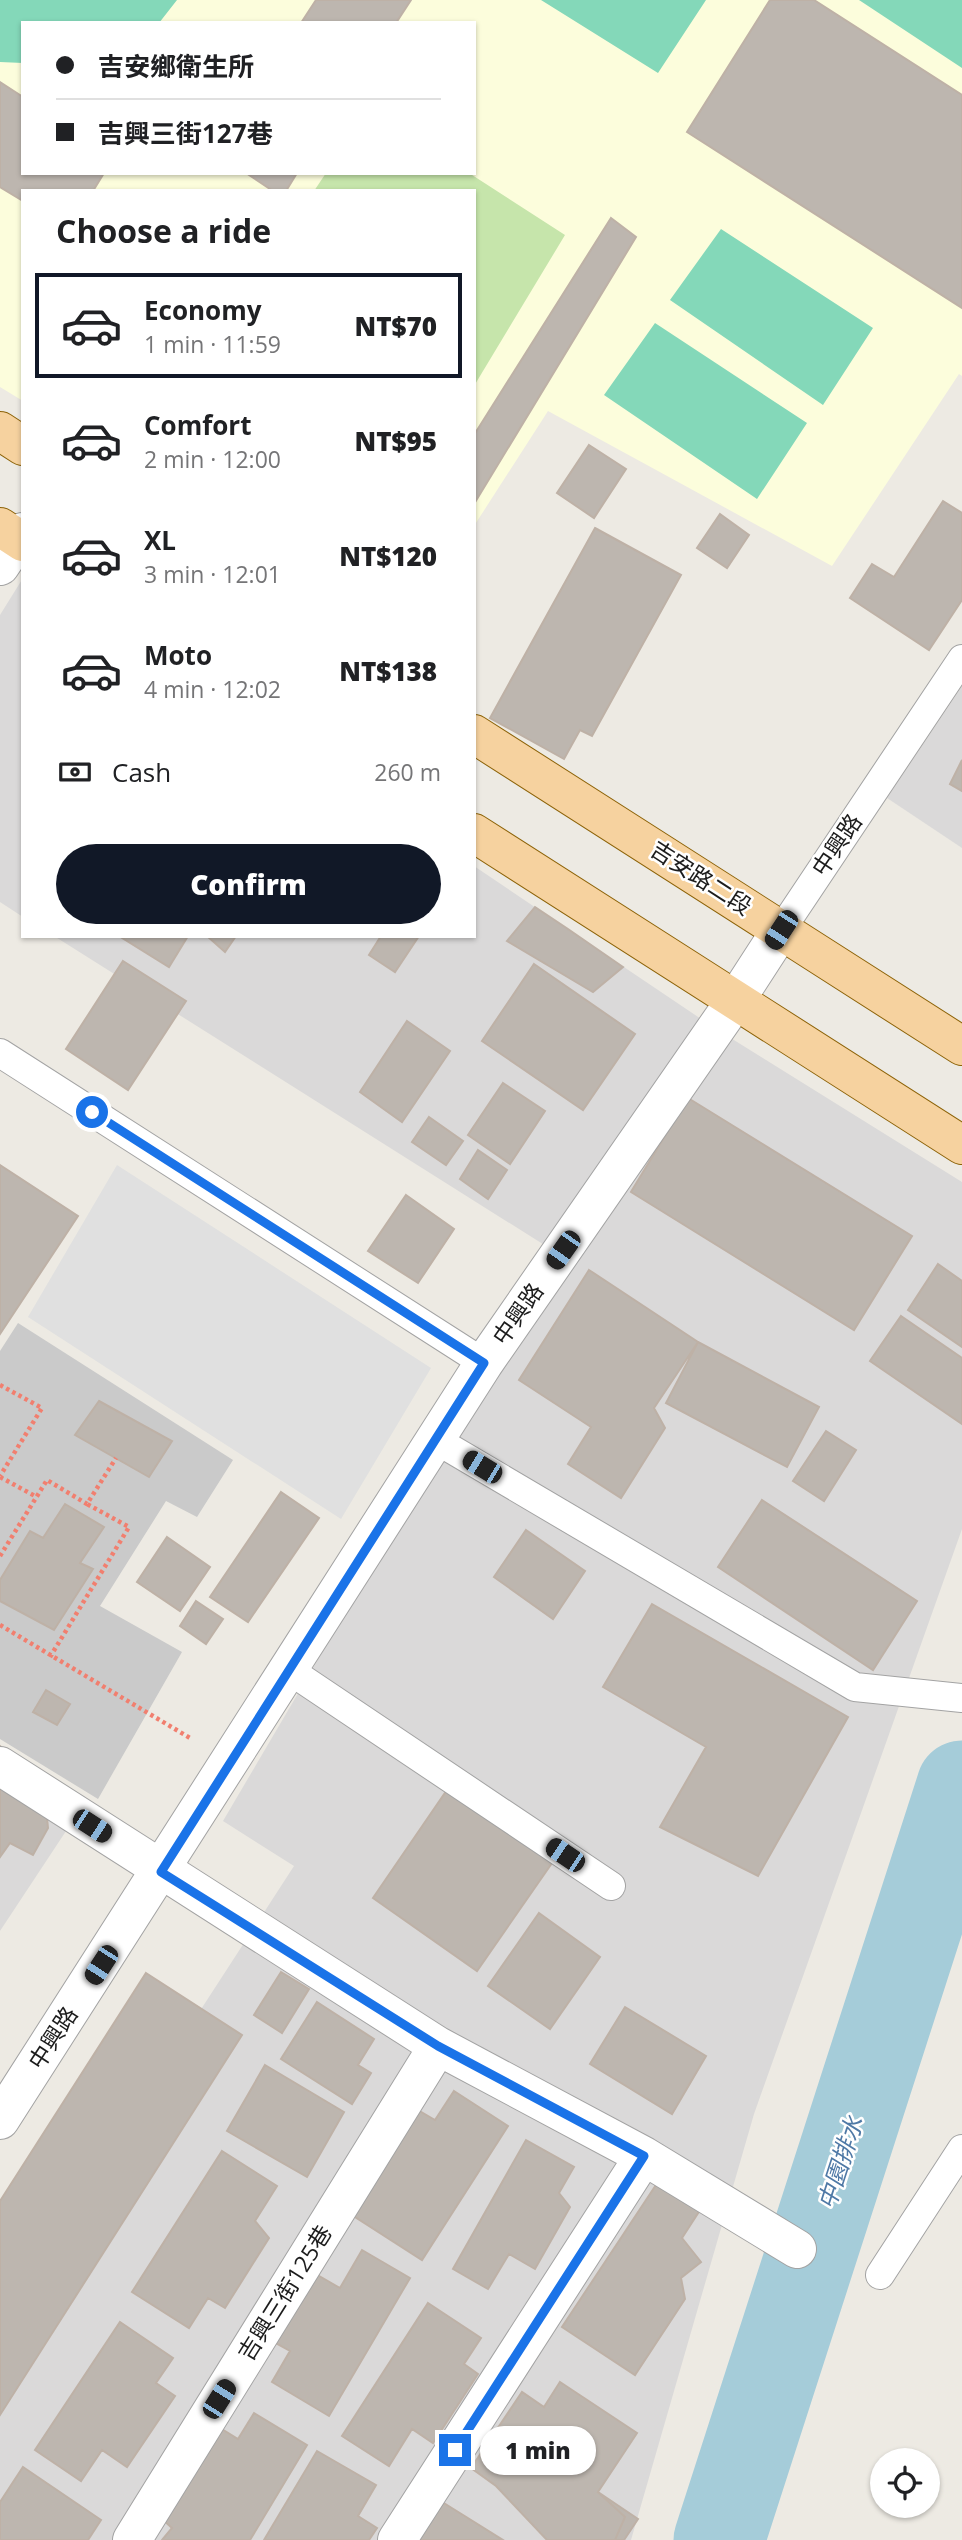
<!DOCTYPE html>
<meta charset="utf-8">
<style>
:root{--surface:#fff;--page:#f2f2f2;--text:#202124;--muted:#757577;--line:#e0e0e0;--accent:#111827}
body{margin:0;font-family:"Open Sans","Noto Sans TC",sans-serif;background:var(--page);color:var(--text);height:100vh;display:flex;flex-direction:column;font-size:26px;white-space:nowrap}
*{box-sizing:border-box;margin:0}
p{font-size:23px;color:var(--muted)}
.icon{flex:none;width:38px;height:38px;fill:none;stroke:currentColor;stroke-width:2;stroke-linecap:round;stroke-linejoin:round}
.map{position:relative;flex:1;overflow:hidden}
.side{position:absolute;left:21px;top:189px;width:455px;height:749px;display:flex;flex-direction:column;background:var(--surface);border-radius:0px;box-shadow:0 2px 5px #0004}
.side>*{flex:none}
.top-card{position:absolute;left:21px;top:21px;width:455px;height:154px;border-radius:0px;box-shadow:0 2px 5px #0004;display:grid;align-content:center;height:154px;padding:0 35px;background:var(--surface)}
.buttons{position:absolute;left:870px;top:2448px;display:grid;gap:14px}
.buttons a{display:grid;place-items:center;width:70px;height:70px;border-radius:50%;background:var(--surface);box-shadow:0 2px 5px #0004;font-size:35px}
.end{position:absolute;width:32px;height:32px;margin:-16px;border:9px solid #1a73e8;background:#fff;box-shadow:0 0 0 4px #fff}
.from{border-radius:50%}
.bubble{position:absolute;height:49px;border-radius:24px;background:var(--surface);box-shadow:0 2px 5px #0004;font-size:23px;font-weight:800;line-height:49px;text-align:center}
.car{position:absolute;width:21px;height:42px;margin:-21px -10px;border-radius:9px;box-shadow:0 0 5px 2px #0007;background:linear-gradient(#222 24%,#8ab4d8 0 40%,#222 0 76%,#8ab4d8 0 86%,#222 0)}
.top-card b{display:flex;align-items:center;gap:24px;height:66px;font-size:26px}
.top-card b+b{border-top:2px solid var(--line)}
.top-card i{width:18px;height:18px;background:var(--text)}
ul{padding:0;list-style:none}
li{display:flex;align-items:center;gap:21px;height:105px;margin:0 14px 10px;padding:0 21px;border:4px solid transparent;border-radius:0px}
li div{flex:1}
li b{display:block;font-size:26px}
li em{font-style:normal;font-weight:800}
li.current{border-color:var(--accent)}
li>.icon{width:63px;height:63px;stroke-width:1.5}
h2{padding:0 35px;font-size:32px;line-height:84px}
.pay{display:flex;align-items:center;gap:18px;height:77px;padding:0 35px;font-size:26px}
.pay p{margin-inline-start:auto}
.primary-button{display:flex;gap:14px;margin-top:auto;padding:14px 35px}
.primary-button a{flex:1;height:80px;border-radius:42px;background:var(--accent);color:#fff;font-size:28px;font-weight:800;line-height:80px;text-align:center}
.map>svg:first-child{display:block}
</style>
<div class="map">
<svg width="962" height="2540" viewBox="0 0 962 2540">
<rect width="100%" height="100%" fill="#edeae3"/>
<path fill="#dad9d9" d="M23 578V917L0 902V615Z
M962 686V848L887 798Z
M474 866 713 1027 962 1182V1529L754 2114 631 2540H0V2319L294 1866 223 1821 557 1253 54 936H474Z
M0 1778 72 1822 0 1931Z"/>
<path fill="#fcfddc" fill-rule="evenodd" d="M0 0H962V376L959 374 832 566 548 411 474 526V191H23V401L0 387ZM23 23H474V173H23Z"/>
<path fill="#cacaca" d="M18 1323 233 1460 197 1517 166 1501 100 1606 182 1652 98 1799 0 1739V1351Z"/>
<path fill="#c6e5ab" d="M326 173H469L565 235 474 386V191H314Z"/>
<path fill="#84d8b9" d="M0 0H177L159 23H23V63L0 62Z
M541 0H706L658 73Z
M859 0H962V68Z
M721 229 873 328 823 405 670 300Z
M655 323 807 423 757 499 604 395Z"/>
<path fill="#e0e0e0" d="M117 1165 431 1368 341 1519 28 1317Z"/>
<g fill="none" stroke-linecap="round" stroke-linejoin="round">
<path stroke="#a5ccd9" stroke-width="91" d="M719 2540 962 1786"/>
</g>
<path fill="#bdb6af" stroke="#beb1a6" stroke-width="2" d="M316 0H411L396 23H301Z
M770 0H814L962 95V308L687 132Z
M0 82 23 97V173H104L93 191H23V201L0 187Z
M246 173H297L286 191H273Z
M611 218 636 237 474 504V435Z
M589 445 626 469 594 518 557 493Z
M943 501 962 513V600L929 650 850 598 872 564 894 577Z
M720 514 749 535 727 568 697 548Z
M595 528 681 575 592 736 580 730 564 759 490 718Z
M962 760V791L950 784Z
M535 907 568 929 623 967 593 992 507 941Z
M119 936H188L169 967Z
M207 936H236L225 952Z
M381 936H419L395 972 369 955Z
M123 961 186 1001 128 1090 66 1049Z
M534 964 635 1034 583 1110 482 1041Z
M407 1021 450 1051 402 1122 360 1092Z
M503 1083 545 1111 510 1164 468 1135Z
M688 1098 912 1236 854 1330 631 1192Z
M429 1117 463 1141 446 1165 412 1142Z
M478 1150 507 1170 488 1199 460 1179Z
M0 1165 78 1216 0 1334Z
M406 1195 454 1229 418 1283 368 1251Z
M938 1264 962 1281V1347L908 1310Z
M589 1270 698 1342 654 1408 665 1428 621 1498 568 1464 591 1427 519 1380Z
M901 1316 962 1358V1424L870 1361Z
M698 1342 819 1407 787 1467 666 1403Z
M99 1401 172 1441 149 1477 75 1435Z
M99 1401 172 1441 149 1477 75 1435Z
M826 1431 856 1450 824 1501 793 1481Z
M281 1492 319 1518 248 1622 210 1597Z
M762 1500 917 1601 873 1670 718 1567Z
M65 1504 104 1527 80 1563 93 1569 54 1630 0 1601V1580L30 1531 43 1538Z
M526 1530 585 1571 553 1619 494 1577Z
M167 1537 210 1567 180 1611 137 1582Z
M196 1601 223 1619 206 1644 180 1626Z
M652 1604 848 1717 758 1876 660 1827 706 1747 603 1687Z
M46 1690 70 1704 57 1725 33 1712Z
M0 1746 44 1787 48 1828 33 1855 10 1843 0 1857Z
M447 1790 552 1863 477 1971 373 1898Z
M539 1913 600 1957 550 2029 488 1986Z
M281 1972 309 1989 282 2033 254 2015Z
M146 1973 242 2035 0 2415V2201Z
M317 2002 374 2039 358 2065 371 2073 352 2104 281 2059Z
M625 2007 706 2056 672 2114 590 2064Z
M265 2065 344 2112 307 2177 227 2131Z
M454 2091 508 2126 422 2260 344 2210 411 2106 435 2120Z
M526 2140 574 2167 559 2193 570 2207 535 2269 509 2254 488 2289 453 2269Z
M222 2151 277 2186 255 2221 269 2238 225 2308 208 2298 189 2328 132 2292Z
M660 2179 702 2207 682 2238 701 2262 681 2278 685 2299 635 2375 562 2327Z
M362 2250 410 2278 329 2416 272 2382 290 2351 274 2342 314 2273 340 2288Z
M428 2303 481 2338 464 2364 478 2374 433 2443 412 2429 389 2466 342 2436Z
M120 2322 173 2358 156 2383 175 2396 127 2467 102 2450 81 2481 35 2450Z
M560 2382 637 2433 598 2492 638 2519 624 2540H547L496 2486 471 2468 522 2392 544 2407Z
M560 2382 637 2433 598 2492 625 2517 615 2540H547L496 2486 471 2468 522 2392 544 2407Z
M254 2413 307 2445 250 2540H162L172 2528 159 2516 217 2426 238 2439Z
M317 2451 376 2485 358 2516 377 2528 369 2540H264Z
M23 2467 101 2520 88 2540H0V2502Z
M439 2500 503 2540H415Z"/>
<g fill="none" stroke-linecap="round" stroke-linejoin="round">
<defs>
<path id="service" d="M781 930 962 659
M0 1053 484 1363
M436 1440 855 1687 962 1698
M289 1670 611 1886
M880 2275 962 2149"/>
<path id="minor" d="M0 566 23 532
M0 1766 438 2046 644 2156 797 2249
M132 2540 438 2046
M397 2540 644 2156"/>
<path id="tertiary" d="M0 2120 484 1363 735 1001 781 930"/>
<path id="primary" d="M0 431 23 446
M0 527 23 542
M474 734 962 1046
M474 833 962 1145"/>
</defs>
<use href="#service" stroke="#a3a3a3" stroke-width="30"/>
<use href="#minor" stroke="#a3a3a3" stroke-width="40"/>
<use href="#tertiary" stroke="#a3a3a3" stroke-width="40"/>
<use href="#primary" stroke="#8d6308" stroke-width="40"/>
<path stroke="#f17f6f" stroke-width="4.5" stroke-dasharray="3.5 3.5" stroke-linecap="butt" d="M0 1385 42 1408 0 1476
M0 1477 35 1496
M0 1556 47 1480 87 1504 116 1458
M0 1625 190 1738
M50 1657 129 1527 87 1504"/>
<use href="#service" stroke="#fff" stroke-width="28"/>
<use href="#minor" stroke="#fff" stroke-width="38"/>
<use href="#tertiary" stroke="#fff" stroke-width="38"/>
<use href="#primary" stroke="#f6d29f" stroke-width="38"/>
</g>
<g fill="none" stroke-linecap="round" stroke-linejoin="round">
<path stroke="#1a73e8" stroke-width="9" d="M92 1112 484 1363 161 1872 438 2046 644 2156 455 2450"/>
</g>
<g text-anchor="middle" stroke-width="5" stroke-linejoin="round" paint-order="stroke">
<g font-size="23" fill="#1c1c1c" stroke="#fff">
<text transform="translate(837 845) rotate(-56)" y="8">中興路</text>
<text transform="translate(701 878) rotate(33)" y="8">吉安路二段</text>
<text transform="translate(518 1314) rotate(-55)" y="8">中興路</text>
<text transform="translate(53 2038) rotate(-57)" y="8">中興路</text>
<text transform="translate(285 2293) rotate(-58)" y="8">吉興三街125巷</text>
</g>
<g font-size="24" font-style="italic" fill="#4f79a6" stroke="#fff">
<text transform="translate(841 2163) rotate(-72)" y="8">中園排水</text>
</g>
</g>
</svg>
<div class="buttons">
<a><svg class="icon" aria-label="locate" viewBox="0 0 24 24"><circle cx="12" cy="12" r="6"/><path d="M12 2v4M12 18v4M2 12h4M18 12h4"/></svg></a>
</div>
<i class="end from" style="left:92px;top:1112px"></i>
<i class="end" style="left:455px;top:2450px"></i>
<div class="bubble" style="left:480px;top:2426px;width:116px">1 min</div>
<i class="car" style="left:781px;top:930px;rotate:213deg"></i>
<i class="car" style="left:563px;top:1250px;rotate:215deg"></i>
<i class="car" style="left:482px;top:1467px;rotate:301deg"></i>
<i class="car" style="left:92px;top:1826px;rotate:123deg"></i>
<i class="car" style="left:565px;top:1855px;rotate:304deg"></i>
<i class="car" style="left:101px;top:1965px;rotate:213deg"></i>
<i class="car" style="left:219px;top:2399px;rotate:32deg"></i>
<div class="top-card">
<b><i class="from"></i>吉安鄉衛生所</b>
<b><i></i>吉興三街127巷</b>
</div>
<section class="side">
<h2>Choose a ride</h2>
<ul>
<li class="current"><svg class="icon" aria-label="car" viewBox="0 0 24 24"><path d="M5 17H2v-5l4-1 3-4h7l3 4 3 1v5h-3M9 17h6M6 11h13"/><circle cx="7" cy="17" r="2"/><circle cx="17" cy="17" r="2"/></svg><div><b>Economy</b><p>1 min · 11:59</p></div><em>NT$70</em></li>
<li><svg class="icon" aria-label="car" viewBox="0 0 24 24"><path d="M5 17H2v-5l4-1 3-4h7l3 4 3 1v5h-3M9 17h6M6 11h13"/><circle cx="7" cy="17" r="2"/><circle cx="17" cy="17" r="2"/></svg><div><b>Comfort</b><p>2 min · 12:00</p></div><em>NT$95</em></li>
<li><svg class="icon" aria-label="car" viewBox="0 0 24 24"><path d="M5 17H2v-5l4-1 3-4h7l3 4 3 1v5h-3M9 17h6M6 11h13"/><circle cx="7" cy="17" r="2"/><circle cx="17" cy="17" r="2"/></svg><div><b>XL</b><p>3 min · 12:01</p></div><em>NT$120</em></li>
<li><svg class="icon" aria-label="car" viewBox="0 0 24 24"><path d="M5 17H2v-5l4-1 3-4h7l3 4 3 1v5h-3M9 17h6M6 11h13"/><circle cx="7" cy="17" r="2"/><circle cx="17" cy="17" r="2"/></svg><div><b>Moto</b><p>4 min · 12:02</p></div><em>NT$138</em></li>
</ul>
<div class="pay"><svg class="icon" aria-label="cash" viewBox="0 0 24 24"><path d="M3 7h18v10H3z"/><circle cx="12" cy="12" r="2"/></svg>Cash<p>260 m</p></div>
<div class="primary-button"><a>Confirm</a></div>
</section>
</div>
